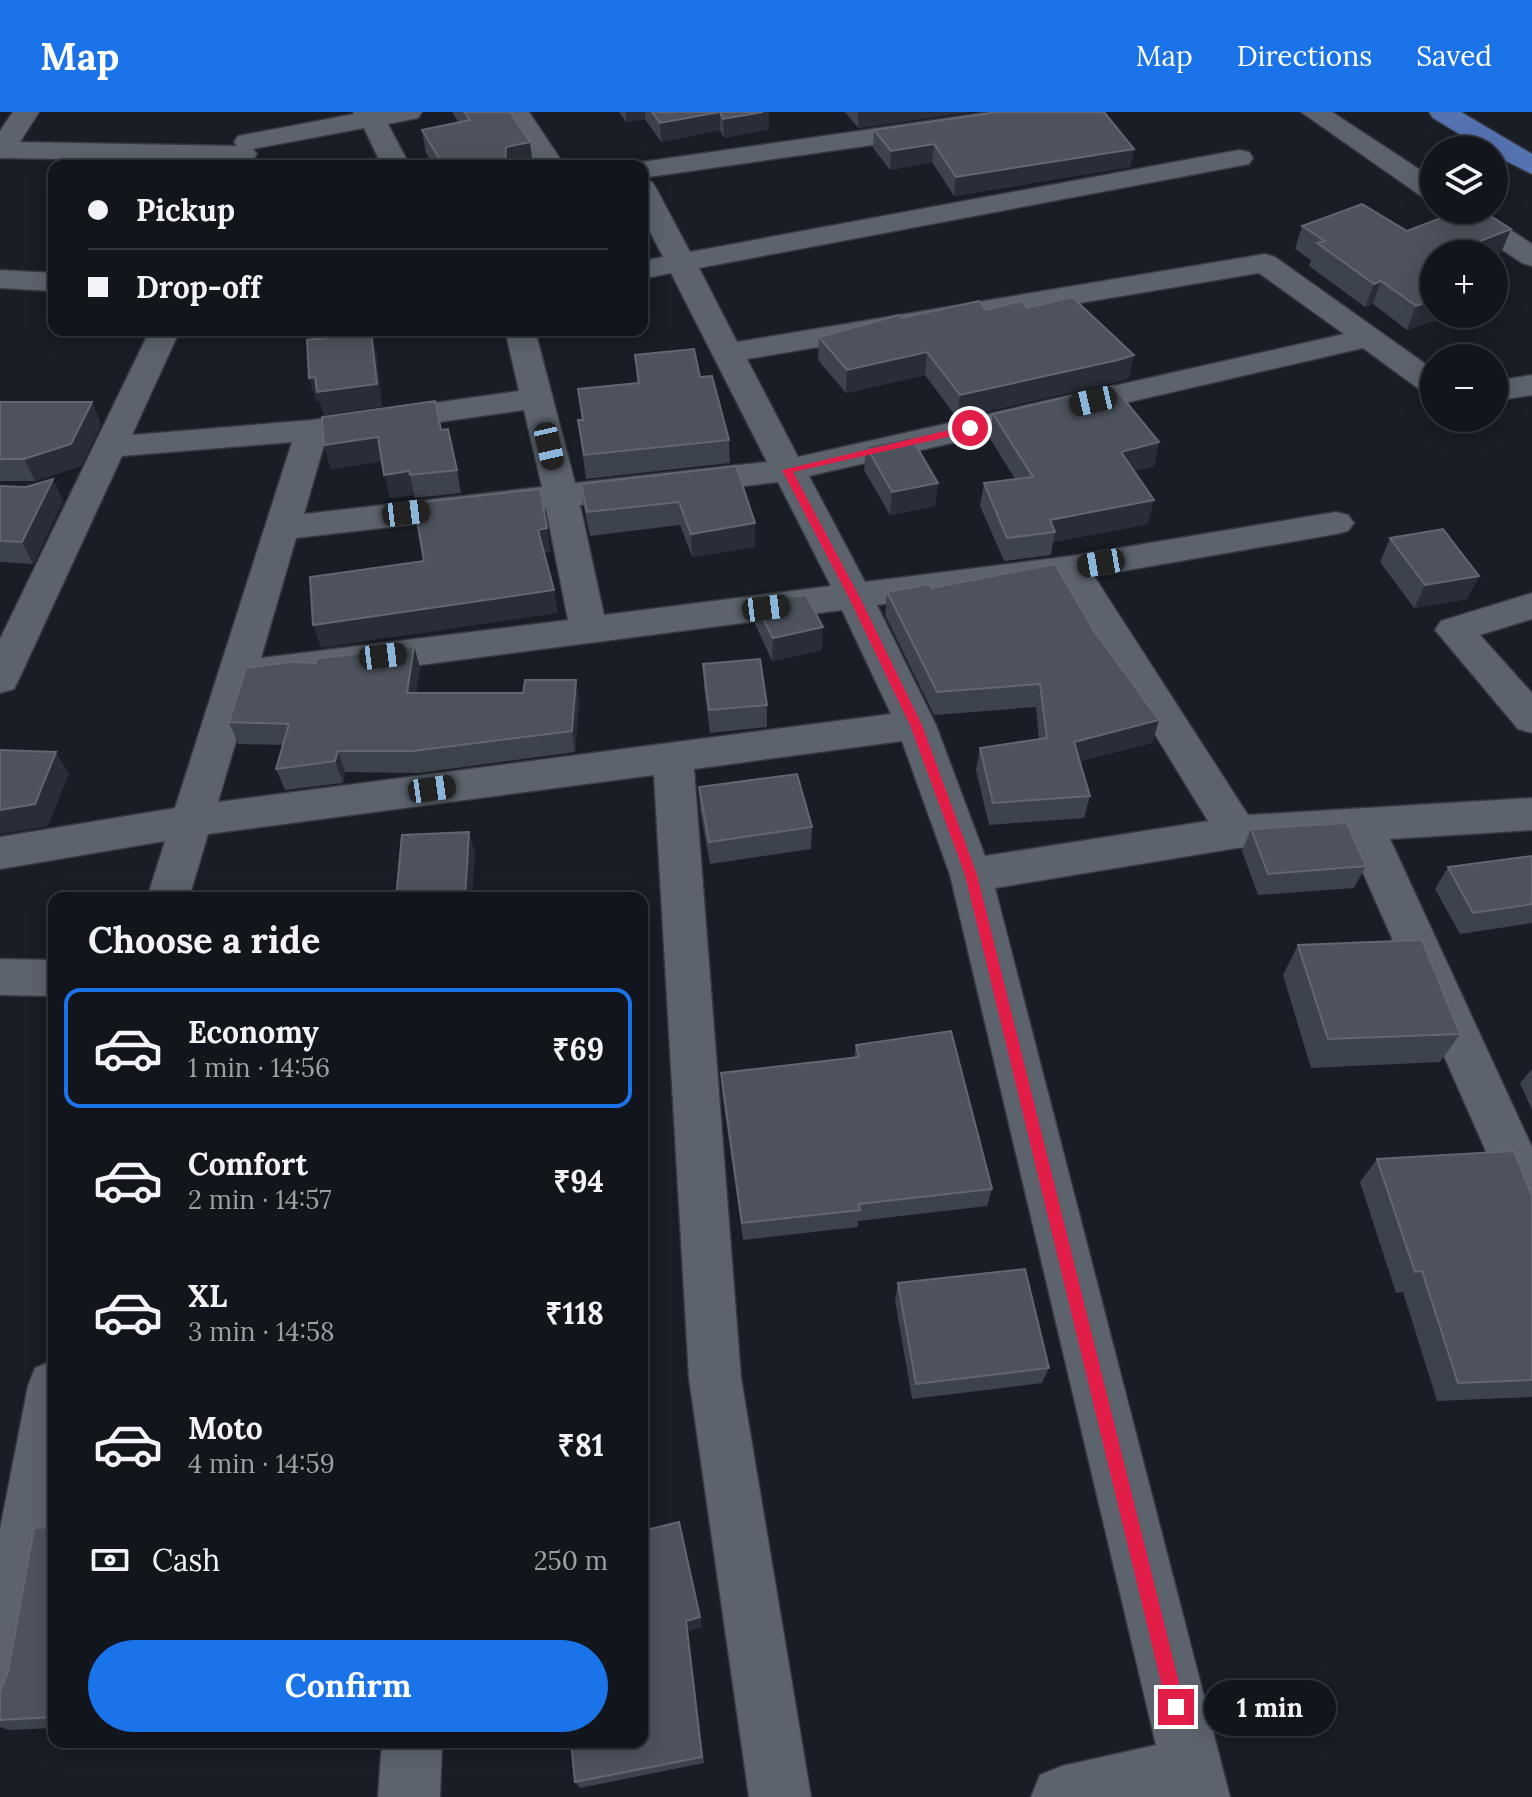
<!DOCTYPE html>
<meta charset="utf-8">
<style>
:root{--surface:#12161c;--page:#1b1f25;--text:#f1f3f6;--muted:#9c9fa3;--line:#31353b;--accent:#1a73e8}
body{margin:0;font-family:Lora,serif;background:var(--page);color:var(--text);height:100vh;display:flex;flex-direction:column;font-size:30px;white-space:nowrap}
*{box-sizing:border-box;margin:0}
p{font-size:26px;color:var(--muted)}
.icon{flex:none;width:44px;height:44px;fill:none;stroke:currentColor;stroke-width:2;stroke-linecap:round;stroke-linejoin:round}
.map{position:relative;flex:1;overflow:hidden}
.panel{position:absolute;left:48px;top:780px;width:600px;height:856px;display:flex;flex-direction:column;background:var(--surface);border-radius:16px;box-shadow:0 4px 20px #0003,0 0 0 2px var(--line)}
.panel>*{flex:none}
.hud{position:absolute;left:48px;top:48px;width:600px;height:176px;border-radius:16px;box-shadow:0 4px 20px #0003,0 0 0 2px var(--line);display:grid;align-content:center;height:176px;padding:0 40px;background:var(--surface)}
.fabs{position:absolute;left:1420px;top:24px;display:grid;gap:16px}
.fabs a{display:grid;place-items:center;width:88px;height:88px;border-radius:50%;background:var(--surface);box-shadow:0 4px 20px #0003,0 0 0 2px var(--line);font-size:40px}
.end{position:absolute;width:36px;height:36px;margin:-18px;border:10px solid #e11d48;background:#fff;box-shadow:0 0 0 4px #fff}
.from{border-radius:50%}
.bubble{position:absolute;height:56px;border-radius:28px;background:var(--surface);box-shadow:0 4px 20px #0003,0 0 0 2px var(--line);font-size:26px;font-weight:700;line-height:56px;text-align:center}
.car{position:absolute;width:24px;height:48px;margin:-24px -12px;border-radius:10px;box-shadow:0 0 6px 2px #0007;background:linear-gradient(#222 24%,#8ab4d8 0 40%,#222 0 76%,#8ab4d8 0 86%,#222 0)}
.hud b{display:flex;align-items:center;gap:28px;height:76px;font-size:30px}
.hud b+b{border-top:2px solid var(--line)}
.hud i{width:20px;height:20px;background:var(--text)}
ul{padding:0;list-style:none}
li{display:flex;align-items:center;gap:24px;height:120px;margin:0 16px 12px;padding:0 24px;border:4px solid transparent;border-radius:16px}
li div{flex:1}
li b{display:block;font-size:30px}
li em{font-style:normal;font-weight:700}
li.on{border-color:var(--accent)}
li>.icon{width:72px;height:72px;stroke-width:1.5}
h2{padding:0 40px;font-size:36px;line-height:96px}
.pay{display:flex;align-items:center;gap:20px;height:88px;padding:0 40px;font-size:30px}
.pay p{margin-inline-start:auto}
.primary-button{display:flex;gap:16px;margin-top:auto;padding:16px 40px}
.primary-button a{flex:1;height:92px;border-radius:48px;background:var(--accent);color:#fff;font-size:32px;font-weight:700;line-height:92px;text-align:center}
header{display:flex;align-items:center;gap:48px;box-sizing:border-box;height:112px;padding:0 40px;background:var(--accent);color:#fff}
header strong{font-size:38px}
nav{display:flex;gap:44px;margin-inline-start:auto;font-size:28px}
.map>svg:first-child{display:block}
</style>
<header>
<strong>Map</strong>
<nav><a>Map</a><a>Directions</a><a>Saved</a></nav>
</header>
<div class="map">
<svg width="1532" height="1685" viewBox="0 0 1532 1685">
<rect width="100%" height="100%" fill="#181d26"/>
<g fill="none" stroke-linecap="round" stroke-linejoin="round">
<defs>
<path id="minor" d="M13 0H39L20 30 237 34 234 30 238 24 354 2 353 0H422L418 6 388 12 410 54H382L364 16 253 37 257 42 253 48 243 50 0 46V19Z
M503 0H529L565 54H537Z
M991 0H1060L1056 6 1047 8 642 66V54H631L642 50Z
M1301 0H1332L1434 67V88L1424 86Z
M1239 38 1249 40 1253 46 1249 52 699 156 737 230 1265 142 1275 145 1434 258V283L1423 280 1363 236 809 364 865 470 1071 444 1336 400 1348 403 1354 411 1348 419 1336 422 1094 464 1248 703 1532 686V718L1390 727 1532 1035V1111L1515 1105 1349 729 1237 736 995 776 1230 1685H1031L1040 1663 1062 1654 1156 1633 950 763 902 629 694 657 741 1266 811 1685H749L689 1266 654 663 208 722 189 786H147L165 729 0 757V725L175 696 292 330 122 344 19 567 14 577 0 581V527L150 218H180L132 323 312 308 519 279 505 218H535L575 371 767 350 671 161 642 167V149L663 145 642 104V68L652 70 656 76 690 140ZM1259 161 1344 222 798 345 747 247ZM524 298 542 375 304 402 326 326ZM778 370 831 474 604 503 580 393ZM546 397 568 508 261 546 296 426ZM1061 469 1208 709 985 744 936 613 877 493ZM842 498 891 602 218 690 252 575Z
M1447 98H1480L1532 132V154L1522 151 1451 104Z
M0 158 54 161V179L0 176Z
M1532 263V283L1494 289V269Z
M1532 481V507L1480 523 1532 581V621L1518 617 1435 518 1441 509Z
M0 847 54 848V884L0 883Z
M54 1248V1428L30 1570 21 1591 0 1600V1417L28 1274 35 1256Z
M382 1630H442L440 1685H378Z"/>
<path id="major" d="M1429 0H1461L1532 42V62L1494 43V38H1486L1433 6Z"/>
</defs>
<use href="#minor" stroke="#35383f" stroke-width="3"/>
<use href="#major" stroke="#35383f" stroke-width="3"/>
<use href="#minor" fill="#5c636d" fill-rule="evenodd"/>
<use href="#major" fill="#5572b1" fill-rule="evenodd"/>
</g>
<path fill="#3d434d" d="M452 0H510L533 53 434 54 426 41 422 18 459 11Z
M619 0H769V17L724 26 720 18 661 30 645 7 626 10Z
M845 0H970L858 16Z
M874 18 1134 37 1130 55 954 84 932 50 890 58 873 36Z
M1302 114 1501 141 1434 142V202H1453L1407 218 1373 192 1365 195 1309 154 1311 148 1295 137Z
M1027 196 1129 266 1113 271 957 306 925 263 846 281 818 248 819 225 902 206 986 198Z
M635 243 700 265 729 328 730 351 586 367 578 308H582L578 277 637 271Z
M0 290H92L101 312 81 354 35 369H0Z
M993 302 1159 330 1154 354 1134 359 1148 412 1053 430 1051 443 1004 449 980 394 984 371 1015 367 989 325Z
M441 318 457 358 461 381 415 386 414 383 390 386 382 349 331 357 324 333Z
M866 334 938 371 935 394 890 403 864 358Z
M736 354 755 435 692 445 680 413 590 424 584 396 581 372Z
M0 374 63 389 33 452 0 450Z
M1390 426 1479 464 1467 487 1414 496 1380 450Z
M931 476 1094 519 1159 608 1152 631 1080 649 1090 684 1084 706 989 713 976 658 980 636 1039 628 1036 595 934 603 885 503 887 480Z
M754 489 822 538 772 549 755 512Z
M414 534 420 556 416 581H523L576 568 579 590 575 640 419 661 345 660 343 671 285 678 276 657 283 633 238 632 229 610 316 551Z
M703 552 767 593V615L710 621 704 575Z
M699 675 812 715 811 737 710 752 700 698Z
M1251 717 1366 754 1354 776 1258 783 1242 739Z
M1532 744V811L1460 822 1435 777 1448 755Z
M1298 833 1460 922 1440 950 1311 956 1283 863Z
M856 933 992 1077 987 1094 858 1109V1115L743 1128 722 981 721 961 854 946Z
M1532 957V998L1520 971Z
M1377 1047 1532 1084V1285L1437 1289 1403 1180 1396 1181 1360 1070Z
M898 1171 1049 1256 1042 1271 912 1287 895 1188Z
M679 1410 702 1515 688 1519 704 1651 580 1676 575 1670Z
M54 1415V1616L10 1618 0 1615V1580L8 1560Z"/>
<path fill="#282d37" d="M626 0H645V7L626 10Z
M720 0V18L661 30 660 11Z
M763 0H769V17L724 26 723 7Z
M858 0H970L858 16Z
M530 30 533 53 505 54 506 35Z
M934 32 932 50 890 58 891 39Z
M1134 37 1130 55 954 84 956 65Z
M1511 117 1501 141 1494 143V142H1447Z
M1381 169 1373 192 1365 195 1374 172Z
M1434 188V202H1453L1407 218 1416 194Z
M371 220 377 244 382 295 324 303 319 289H316L309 266Z
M927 240 925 263 846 281 847 258Z
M1134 243 1129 266 1113 271 957 306 960 283Z
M92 290 101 312 81 354 35 369 24 347Z
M378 325 384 349 331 357 324 333Z
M1159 330 1154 354 1116 363 1121 340Z
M409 359 414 383 390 386 384 363Z
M53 367 63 389 33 452 22 430Z
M938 371 935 394 890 403 892 380Z
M1154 388 1148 412 1053 430 1055 420 1050 408Z
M755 411V435L692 445 691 422Z
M547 416 551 440 542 441 538 418Z
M1479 464 1467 487 1414 496 1425 473Z
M554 478 558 501 321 536 313 513Z
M823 515 822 538 772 549 773 526Z
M414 534 420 556 413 602 407 581Z
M576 568 579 590 575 640 572 619Z
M1159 608 1152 631 1069 652 1074 630Z
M338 639 345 660 343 671 335 649Z
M56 640 69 662 48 714 0 722V698Z
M469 720 475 741 472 786H465Z
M700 1505 702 1515 688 1519 704 1651 686 1509Z"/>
<path fill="#4d525c" stroke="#61666f" stroke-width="2" d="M464 0H510L530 30 506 35 505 54H444L422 18 470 8Z
M652 0H720L660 11Z
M720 0H763L723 7Z
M998 0H1104L1134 37 956 65 934 32 891 39 874 18Z
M1362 92 1407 119 1462 98H1481L1511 117 1447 142H1434V188L1416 194 1381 169 1374 172 1317 131 1325 129 1302 114Z
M1072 185 1134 243 1118 248 960 283 927 240 847 258 819 225 899 203 902 206 979 189 986 198 1021 189 1027 196Z
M371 220 377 272 317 280 315 265 309 266 307 228Z
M694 237 700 265 712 264 729 328 584 343 578 308H583L578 277 639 271 635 243Z
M1113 274 1159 330 1121 340 1154 388 1050 408 1055 420 1007 426 984 371 1033 365 993 302Z
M435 289 441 318 448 317 457 358 410 363 409 359 384 363 378 325 324 333 322 305Z
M0 290H92L71 332 24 347H0Z
M911 325 938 371 892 380 866 334Z
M736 354 755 411 691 422 679 390 587 400 581 372Z
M53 367 22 430 0 429V374L26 375Z
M540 377 547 416 538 418 554 478 313 513 310 465 424 449 414 391Z
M1443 417 1479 464 1425 473 1390 426Z
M1055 452 1094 519 1159 608 1074 630 1090 684 993 691 980 636 1047 626 1040 572 937 580 887 480 930 472 931 476Z
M806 483 823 515 773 526 754 489Z
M414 534 407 581H523L525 568H576L572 619 413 639H338L335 649 276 657 289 612 229 610 246 556 290 550 316 551 315 547Z
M760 547 767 593 709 598 703 552Z
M0 638 56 640 35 692 0 698Z
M797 662 812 715 709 730 699 675Z
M1347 711 1366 754 1268 762 1251 717Z
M469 720 465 786H396L402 723Z
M1532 744V792L1473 801 1448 755Z
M1422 828 1460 922 1328 927 1298 833Z
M951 919 992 1077 859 1092 860 1098 742 1111 721 961 859 945 856 933Z
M1514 1039 1532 1084V1268L1458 1271 1422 1159 1415 1160 1377 1047Z
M1025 1157 1049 1256 916 1272 898 1171Z
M679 1410 700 1505 686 1509 702 1645 575 1670 571 1630H642V1419Z
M54 1415V1605L0 1608V1580L8 1560 34 1416Z"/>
<path fill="#e11d48" d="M970 313 974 319 793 360 860 486 922 613 977 763 1185 1595 1182 1601 1176 1603 1170 1601 1167 1595 965 763 910 613 849 486 782 358Z"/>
</svg>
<div class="fabs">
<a><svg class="icon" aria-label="layers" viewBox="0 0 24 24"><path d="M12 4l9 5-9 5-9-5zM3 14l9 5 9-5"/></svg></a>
<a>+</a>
<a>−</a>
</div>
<i class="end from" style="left:970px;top:316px"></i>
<i class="end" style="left:1176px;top:1595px"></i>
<div class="bubble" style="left:1204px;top:1568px;width:132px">1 min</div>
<i class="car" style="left:1093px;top:289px;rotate:257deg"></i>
<i class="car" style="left:549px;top:334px;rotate:167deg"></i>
<i class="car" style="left:406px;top:401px;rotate:83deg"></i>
<i class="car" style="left:1101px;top:451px;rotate:260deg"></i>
<i class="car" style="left:766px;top:496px;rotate:83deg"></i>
<i class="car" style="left:383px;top:544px;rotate:83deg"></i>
<i class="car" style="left:432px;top:677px;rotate:82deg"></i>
<div class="hud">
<b><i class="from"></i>Pickup</b>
<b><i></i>Drop-off</b>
</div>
<section class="panel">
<h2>Choose a ride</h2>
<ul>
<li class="on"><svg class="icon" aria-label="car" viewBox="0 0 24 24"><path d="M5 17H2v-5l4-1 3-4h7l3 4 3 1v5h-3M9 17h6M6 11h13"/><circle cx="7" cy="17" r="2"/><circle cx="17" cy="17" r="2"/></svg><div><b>Economy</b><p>1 min · 14:56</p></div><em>₹69</em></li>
<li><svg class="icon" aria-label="car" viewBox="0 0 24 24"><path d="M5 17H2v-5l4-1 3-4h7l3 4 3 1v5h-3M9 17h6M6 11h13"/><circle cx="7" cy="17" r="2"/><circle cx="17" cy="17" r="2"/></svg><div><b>Comfort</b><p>2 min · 14:57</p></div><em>₹94</em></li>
<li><svg class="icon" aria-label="car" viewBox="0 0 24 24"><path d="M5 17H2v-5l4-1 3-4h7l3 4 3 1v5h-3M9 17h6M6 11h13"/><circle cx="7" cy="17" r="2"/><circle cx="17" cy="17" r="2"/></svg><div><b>XL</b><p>3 min · 14:58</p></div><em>₹118</em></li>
<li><svg class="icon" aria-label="car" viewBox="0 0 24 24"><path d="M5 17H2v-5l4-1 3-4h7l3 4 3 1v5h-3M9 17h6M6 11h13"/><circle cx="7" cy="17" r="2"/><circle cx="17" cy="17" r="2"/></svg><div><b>Moto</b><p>4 min · 14:59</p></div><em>₹81</em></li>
</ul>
<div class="pay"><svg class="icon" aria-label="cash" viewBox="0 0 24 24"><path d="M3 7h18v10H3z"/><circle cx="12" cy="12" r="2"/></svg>Cash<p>250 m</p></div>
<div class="primary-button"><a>Confirm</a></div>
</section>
</div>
